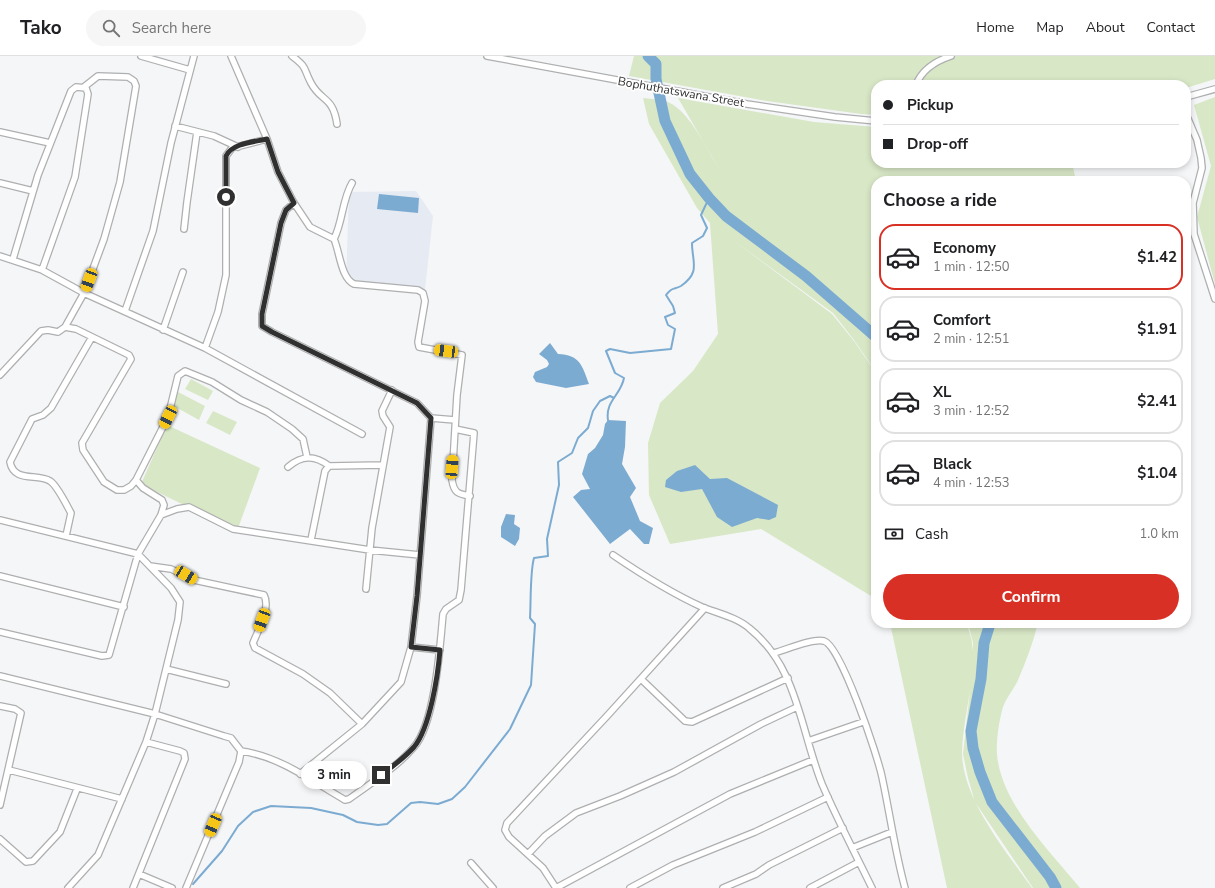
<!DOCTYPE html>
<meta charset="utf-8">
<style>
:root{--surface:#fff;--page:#f6f6f6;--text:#202124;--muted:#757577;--line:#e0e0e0;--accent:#d93025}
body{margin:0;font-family:"Nunito Sans",sans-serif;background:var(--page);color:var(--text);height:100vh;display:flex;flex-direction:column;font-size:15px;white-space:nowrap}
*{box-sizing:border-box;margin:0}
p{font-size:13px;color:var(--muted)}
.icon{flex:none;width:22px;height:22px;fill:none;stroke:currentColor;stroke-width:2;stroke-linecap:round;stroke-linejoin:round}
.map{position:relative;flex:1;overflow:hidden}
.drawer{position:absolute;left:871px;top:120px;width:320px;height:452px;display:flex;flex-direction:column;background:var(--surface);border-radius:16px;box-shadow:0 2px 6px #0003}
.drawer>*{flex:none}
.guide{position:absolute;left:871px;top:24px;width:320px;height:88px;border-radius:16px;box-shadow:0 2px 6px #0003;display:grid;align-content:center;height:88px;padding:0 12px;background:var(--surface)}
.end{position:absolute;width:18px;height:18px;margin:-9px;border:5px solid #303031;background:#fff;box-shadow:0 0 0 2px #fff}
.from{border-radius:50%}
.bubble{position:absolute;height:28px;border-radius:14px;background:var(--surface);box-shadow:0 2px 6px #0003;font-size:13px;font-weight:700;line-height:28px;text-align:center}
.car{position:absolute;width:12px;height:24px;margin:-12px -6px;border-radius:5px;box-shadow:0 0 3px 1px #0007;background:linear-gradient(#f5c518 24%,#345 0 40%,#f5c518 0 76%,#345 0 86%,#f5c518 0)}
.guide b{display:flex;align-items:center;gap:14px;height:38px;font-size:15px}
.guide b+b{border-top:1px solid var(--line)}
.guide i{width:10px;height:10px;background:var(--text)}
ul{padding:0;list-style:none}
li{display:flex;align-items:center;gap:12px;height:66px;margin:0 8px 6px;padding:0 4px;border:2px solid var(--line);border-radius:16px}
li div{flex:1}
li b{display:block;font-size:15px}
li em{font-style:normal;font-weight:700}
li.current{border-color:var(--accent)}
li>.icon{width:36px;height:36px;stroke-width:1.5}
h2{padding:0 12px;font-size:18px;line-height:48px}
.pay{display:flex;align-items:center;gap:10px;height:44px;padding:0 12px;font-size:15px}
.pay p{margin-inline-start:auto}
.cta{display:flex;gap:8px;margin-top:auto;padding:8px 12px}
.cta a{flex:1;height:46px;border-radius:24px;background:var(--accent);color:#fff;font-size:16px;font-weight:700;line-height:46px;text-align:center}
header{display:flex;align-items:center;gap:24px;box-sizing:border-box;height:56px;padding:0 20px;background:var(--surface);border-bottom:1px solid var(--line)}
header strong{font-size:19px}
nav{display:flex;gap:22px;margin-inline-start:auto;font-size:14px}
.search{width:280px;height:36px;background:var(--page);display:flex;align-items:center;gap:10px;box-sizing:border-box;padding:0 14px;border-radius:22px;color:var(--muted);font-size:15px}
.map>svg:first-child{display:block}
</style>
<header>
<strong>Tako</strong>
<div class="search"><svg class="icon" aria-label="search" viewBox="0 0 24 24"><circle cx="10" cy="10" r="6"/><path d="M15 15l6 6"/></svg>Search here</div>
<nav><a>Home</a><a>Map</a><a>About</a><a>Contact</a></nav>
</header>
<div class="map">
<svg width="1215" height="832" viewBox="0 0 1215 832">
<rect width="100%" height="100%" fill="#f5f6f7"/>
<path fill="#e6eaf2" d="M416 135 433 160 425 233 346 227 349 136Z"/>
<path fill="#d8e7c6" d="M634 0H1215V23L1186 32V29H876V59L861 58 767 45 629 20Z
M1215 41V228L1197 161 1211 110 1194 49Z
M643 42C651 43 663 43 670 47 691 58 706 92 718 111L678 42 814 66 876 71V107H1090L1073 111 1076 125H876V254L869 246 876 255V316L854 284 833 257 733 184 832 258 854 285 876 317V543L761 473 670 488 649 439 648 387 660 347 693 315 718 278 710 167 697 152 649 68Z
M191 323 213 335 208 344 185 333Z
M178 336 205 350 199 364 172 349Z
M213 355 237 366 230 379 206 367Z
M167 369 260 412 237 475 141 428Z
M890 567H967C968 574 972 581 972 588 976 624 963 660 962 696 962 743 1006 795 1032 832H947Z
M968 567H1038C1033 587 1026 605 1018 624 1014 633 1006 642 1003 651 999 665 996 684 997 699 1002 749 1050 795 1080 832H1033L975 746 968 722 963 698 971 626 973 587Z"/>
<path fill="#7cabd2" d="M379 138 419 142 418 157 377 153Z
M550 287 558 298C580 299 582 309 589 328L566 332 536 326 533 321 535 316 547 311 549 308 547 304 539 298Z
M608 364 626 365 625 391 622 408 636 432 630 441 640 465 653 472 649 488H644L630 473 610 488 573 441 581 434 590 433 582 418 588 398 595 392 603 379 605 368Z
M695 409 710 423 727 422 778 449 776 461 769 464 757 462 732 471 717 461 702 433 681 436 665 431 666 424 677 415Z
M506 458 515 459 514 468 520 472 519 483 515 490 501 481V471Z"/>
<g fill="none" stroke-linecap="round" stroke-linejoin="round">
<path stroke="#7cabd2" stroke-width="2" d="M608 364C605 345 621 339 624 322L615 317 606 295 610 293 630 297 671 293 675 273 668 269 665 261 675 257 673 250 666 239C673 230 674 234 681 230 701 216 692 206 692 187L703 180 707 172 701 159 709 142
M193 828 222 795 238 770 253 756 271 750 311 752 343 759 357 766 378 769 387 768 411 747 420 746 438 748 452 743 465 731 510 673 531 629 535 568 530 562C531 545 530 516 534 502L548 500 547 483 559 429 558 406 572 397 578 382 588 372 593 355 600 345 610 340 614 342"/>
<path stroke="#7cabd2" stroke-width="11" d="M648 0 656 8V23L665 65 690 118 709 142 726 160 806 220 876 281
M987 567 989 571 984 587 981 623 971 675 973 692 980 716 992 746 1050 821 1056 832"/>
<defs>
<path id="minor" d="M141 0 190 14
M231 0 267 83 278 116 294 147 310 171 334 183C340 197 341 222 354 228L418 234 423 237 425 245 418 286 419 291 462 299 457 339 452 424C454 437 458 438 470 440
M292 0C308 12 303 12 311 27 321 46 333 40 337 68
M487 0 747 48 835 61 876 65
M916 29C922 13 936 5 951 0
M1186 41 1215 33
M1186 58 1197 84 1201 102 1202 112 1193 147 1194 178 1215 243
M175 70 214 80 238 91
M0 76 50 87
M0 127 33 135
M294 147 286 154 281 167 262 258V270L272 276 417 347 431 362 417 540 411 591 401 626 362 668 300 718
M184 173 187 146 197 76
M334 183C343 165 342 144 352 127
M0 200 42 214 84 237 205 292 362 378
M13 203 38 119 71 35 76 31 86 32 88 38 75 121 42 214
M125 255 153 175 171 87 194 0
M65 271 76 273 129 299 131 303 82 387 83 394 104 426 117 434H124L131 430 136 424 168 361 178 320 185 315 212 326 241 344 267 356 292 373 303 383 307 401
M163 274 183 216
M205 292 218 256 226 219V100L232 92 267 83
M0 319 41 275 48 274 58 276 65 271 84 237 104 183 120 126 136 30 134 25 128 21 98 20 84 31
M431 362 455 364
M288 411C302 399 315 399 329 410
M161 459 177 453 189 451 233 473 370 494 420 499
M0 464 138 498 171 532 180 546 178 564 155 658 146 686 98 799 68 832
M66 480 71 457C67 450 57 429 50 425 37 417 14 427 10 406L32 363 43 359 51 352 92 281
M311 484 325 415 329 410 383 409
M613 499C641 518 671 537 702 551 717 557 736 561 749 572 798 611 800 673 822 728 837 763 855 797 872 832
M150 510 171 513 194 524 264 539C271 552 258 574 253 587L255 592 303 618 330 637 362 668
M0 520 124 551
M366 533 372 472 390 371 383 360 382 355 392 334
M0 576 102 600 109 599 138 498 161 459 164 449 162 444 143 432 136 424
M411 591 440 594
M774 597C786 594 812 582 824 585 841 590 878 701 882 721 890 758 895 796 905 832
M166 613 226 628
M0 620 155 658 224 680 231 682 241 695C279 700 312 725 345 744L349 743C371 727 396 712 414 691 435 667 440 591 443 558L446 553 459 544 461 534 474 377 455 373
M641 623 685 665 692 666 788 622
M0 650 15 653 21 657 0 749
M808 685 863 666
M9 714 122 743
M0 783 26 806 33 805 60 776 77 733
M852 792 892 776
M528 798 545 780 576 757 620 740 674 716 761 668 797 651
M471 807 493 832
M139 818 172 832
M133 832 185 703 184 697 180 695 146 686
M186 832 239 706 241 695
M556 832 543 812 509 781 505 774 507 767 607 660 705 552
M556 832 730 738 813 704
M630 832 673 809 755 776 828 741
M723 832 756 818 769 809 843 772
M810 832 859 806"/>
</defs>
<use href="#minor" stroke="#aeafb0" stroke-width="8"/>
<use href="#minor" stroke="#fff" stroke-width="5.5"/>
</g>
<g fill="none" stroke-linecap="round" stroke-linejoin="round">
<path stroke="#303031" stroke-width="5" d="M226 141V100C232 87 254 86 267 83L278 116 294 147 286 154 281 167 262 258V270L272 276 417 347 431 362 417 540 411 591 440 594C438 619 430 672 414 691 404 702 392 711 381 719"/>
</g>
<g text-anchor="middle" stroke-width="3.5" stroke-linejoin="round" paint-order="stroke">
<g font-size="12" fill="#303031" stroke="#fff">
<text transform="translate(681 36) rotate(10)" y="4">Bophuthatswana Street</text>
</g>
</g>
</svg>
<i class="end from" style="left:226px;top:141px"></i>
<i class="end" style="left:381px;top:719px"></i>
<div class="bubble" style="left:301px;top:705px;width:66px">3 min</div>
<i class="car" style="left:89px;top:224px;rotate:200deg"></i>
<i class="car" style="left:446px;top:295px;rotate:277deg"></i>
<i class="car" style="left:168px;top:361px;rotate:207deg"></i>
<i class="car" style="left:452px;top:411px;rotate:4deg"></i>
<i class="car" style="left:186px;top:519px;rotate:121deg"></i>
<i class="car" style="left:262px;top:564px;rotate:200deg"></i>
<i class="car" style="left:213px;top:769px;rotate:203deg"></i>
<div class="guide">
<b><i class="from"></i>Pickup</b>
<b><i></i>Drop-off</b>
</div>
<section class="drawer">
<h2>Choose a ride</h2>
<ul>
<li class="current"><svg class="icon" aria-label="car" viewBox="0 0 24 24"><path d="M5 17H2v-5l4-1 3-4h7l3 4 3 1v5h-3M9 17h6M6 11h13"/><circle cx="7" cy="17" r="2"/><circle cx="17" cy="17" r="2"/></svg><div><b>Economy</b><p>1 min · 12:50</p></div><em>$1.42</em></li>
<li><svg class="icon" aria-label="car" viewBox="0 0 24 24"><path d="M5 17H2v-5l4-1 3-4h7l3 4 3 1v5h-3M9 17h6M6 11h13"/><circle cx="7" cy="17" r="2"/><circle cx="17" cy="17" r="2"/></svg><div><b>Comfort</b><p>2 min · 12:51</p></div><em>$1.91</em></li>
<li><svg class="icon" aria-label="car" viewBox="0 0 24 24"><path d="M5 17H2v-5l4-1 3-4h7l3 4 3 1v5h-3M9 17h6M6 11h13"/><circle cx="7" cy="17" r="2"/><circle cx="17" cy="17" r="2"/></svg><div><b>XL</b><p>3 min · 12:52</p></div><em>$2.41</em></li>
<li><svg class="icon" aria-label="car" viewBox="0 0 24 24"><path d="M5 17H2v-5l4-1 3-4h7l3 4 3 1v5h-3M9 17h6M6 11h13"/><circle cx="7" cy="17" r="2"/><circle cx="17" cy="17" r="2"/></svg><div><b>Black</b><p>4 min · 12:53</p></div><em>$1.04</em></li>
</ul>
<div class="pay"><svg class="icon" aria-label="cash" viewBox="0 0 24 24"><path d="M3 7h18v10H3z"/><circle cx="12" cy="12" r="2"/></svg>Cash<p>1.0 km</p></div>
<div class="cta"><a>Confirm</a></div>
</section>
</div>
